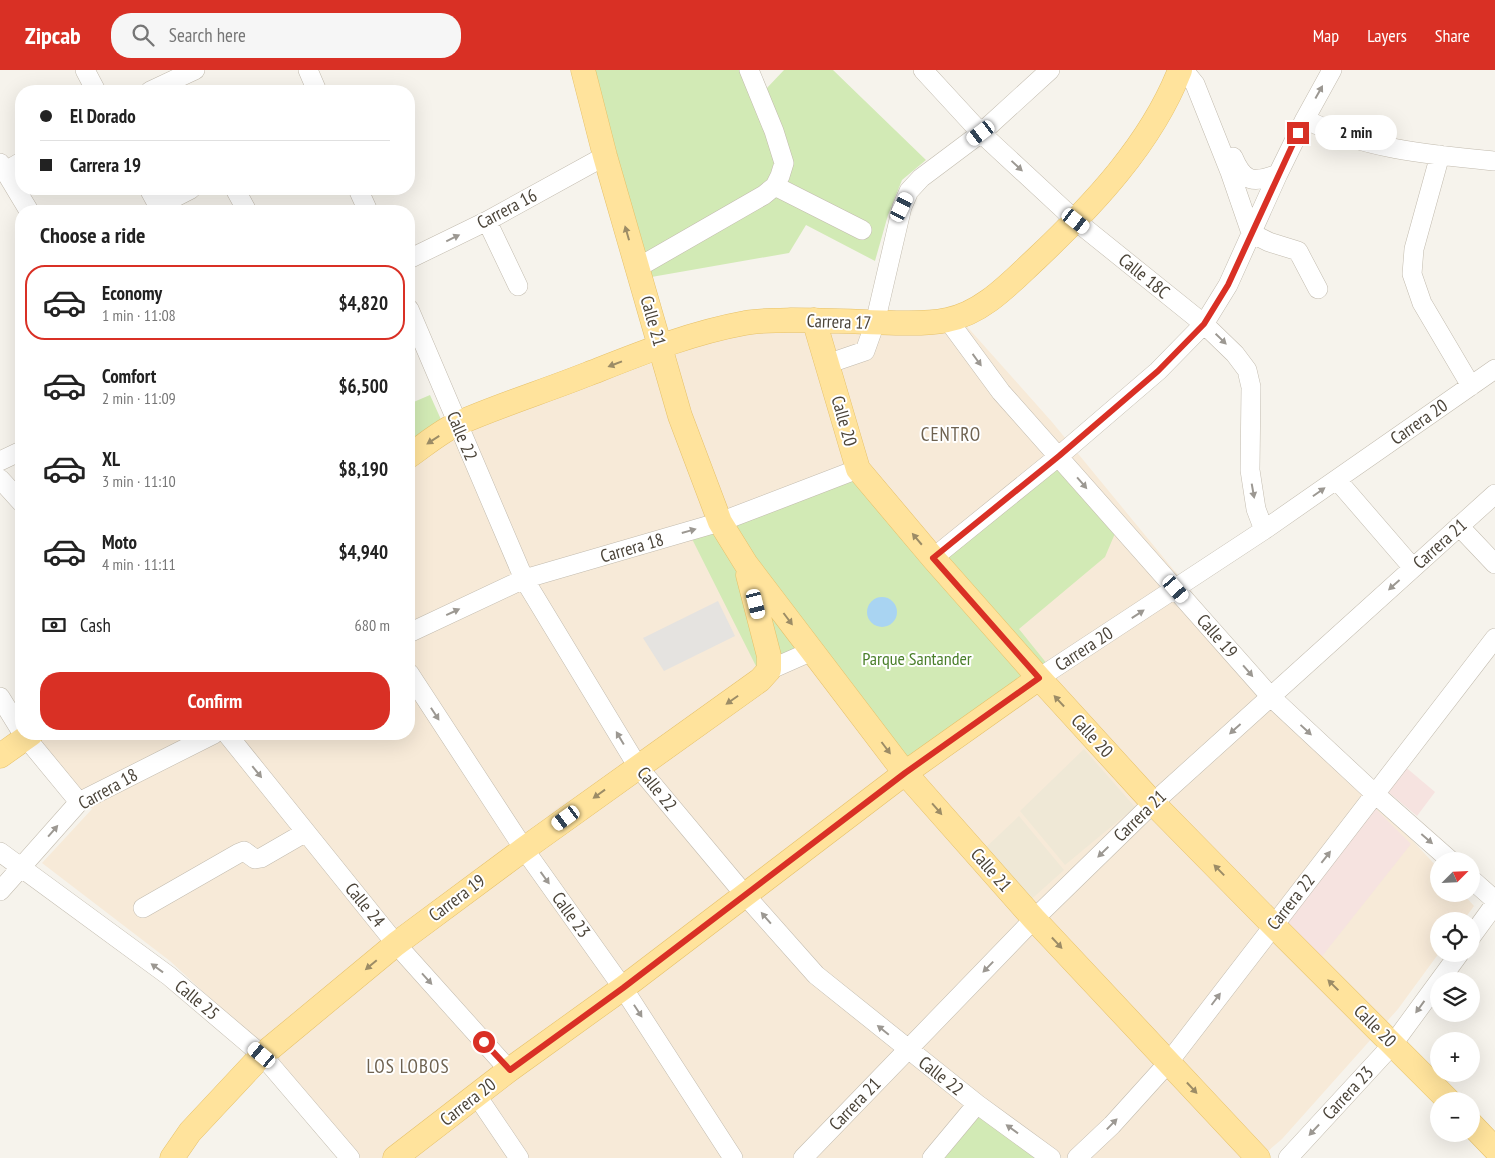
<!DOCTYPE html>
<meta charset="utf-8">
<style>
:root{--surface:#fff;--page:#f6f6f6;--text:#222;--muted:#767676;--line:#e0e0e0;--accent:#d93025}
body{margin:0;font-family:"PT Sans Narrow",sans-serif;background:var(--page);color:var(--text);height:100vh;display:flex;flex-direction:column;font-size:19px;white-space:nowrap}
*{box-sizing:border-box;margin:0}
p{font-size:16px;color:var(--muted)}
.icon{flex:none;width:28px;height:28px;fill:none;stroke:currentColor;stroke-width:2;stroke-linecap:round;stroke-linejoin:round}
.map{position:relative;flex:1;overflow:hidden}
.sheet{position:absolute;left:15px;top:135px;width:400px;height:535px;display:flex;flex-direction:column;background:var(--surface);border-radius:20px;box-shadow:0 5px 20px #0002}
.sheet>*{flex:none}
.banner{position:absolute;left:15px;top:15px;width:400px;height:110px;border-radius:20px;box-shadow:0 5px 20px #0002;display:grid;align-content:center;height:110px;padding:0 25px;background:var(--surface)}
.needle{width:32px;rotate:66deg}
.controls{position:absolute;left:1430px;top:782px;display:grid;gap:10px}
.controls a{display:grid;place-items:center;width:50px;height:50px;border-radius:50%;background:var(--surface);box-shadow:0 5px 20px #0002;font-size:25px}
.end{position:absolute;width:22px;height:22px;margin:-11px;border:6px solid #d93025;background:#fff;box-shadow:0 0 0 2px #fff}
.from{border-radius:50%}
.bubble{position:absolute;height:35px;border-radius:18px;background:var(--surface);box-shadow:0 5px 20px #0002;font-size:16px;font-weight:800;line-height:35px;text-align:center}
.car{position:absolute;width:15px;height:30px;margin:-15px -8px;border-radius:6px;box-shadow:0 0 4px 1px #0007;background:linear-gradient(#fff 24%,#345 0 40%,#fff 0 76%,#345 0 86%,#fff 0)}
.banner b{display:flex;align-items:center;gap:18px;height:48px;font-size:19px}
.banner b+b{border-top:1px solid var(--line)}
.banner i{width:12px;height:12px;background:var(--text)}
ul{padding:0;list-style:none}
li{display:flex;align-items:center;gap:15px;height:75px;margin:0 10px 8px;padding:0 15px;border:2px solid transparent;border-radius:20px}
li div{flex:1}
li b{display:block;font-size:19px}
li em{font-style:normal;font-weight:800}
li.current{border-color:var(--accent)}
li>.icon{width:45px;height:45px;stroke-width:1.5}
h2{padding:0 25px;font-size:22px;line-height:60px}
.pay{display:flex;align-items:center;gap:12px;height:55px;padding:0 25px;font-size:19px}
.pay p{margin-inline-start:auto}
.action{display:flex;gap:10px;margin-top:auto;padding:10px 25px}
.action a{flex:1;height:58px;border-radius:20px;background:var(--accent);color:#fff;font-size:20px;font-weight:800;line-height:58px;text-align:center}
header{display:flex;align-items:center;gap:30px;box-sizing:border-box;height:70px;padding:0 25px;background:var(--accent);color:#fff}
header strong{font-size:24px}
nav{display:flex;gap:28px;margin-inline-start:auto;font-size:18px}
.search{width:350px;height:45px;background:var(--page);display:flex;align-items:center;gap:12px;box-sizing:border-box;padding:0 18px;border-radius:20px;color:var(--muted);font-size:19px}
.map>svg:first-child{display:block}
</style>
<header>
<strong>Zipcab</strong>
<div class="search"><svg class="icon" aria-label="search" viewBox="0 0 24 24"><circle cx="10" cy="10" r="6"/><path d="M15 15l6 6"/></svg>Search here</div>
<nav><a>Map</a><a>Layers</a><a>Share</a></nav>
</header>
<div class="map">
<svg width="1495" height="1088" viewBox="0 0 1495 1088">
<rect width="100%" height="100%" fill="#f6f3ec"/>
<path fill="#f7ead8" d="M962 251 1052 352 1269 616 1439 799V824H1463L1474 836 1463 851H1439V883L1398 939 1282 1069 1260 1088H360L266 980 170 891 42 793 92 739 33 666 37 664H409V398L451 367 739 261Z"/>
<path fill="#efe8d6" d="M1084 679 1135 737 1065 795 1020 741Z
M1019 746 1064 800 1026 834 982 781Z"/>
<path fill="#f6e3e0" d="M1403 695 1435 722 1417 746 1387 721Z
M1374 737 1411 774 1315 895 1275 855Z"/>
<path fill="#d2eab5" d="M585 0H759L766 19 784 0H833L926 90 902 110 888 145 875 191 806 155 789 183 640 209Z
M430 325 443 354 418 370 409 357V334Z
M1059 386 1119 454 1105 487 1019 559 1052 600 905 703 812 581 762 608 688 461 858 399 934 487Z
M977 1034 1051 1088H932Z"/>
<path fill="#e5e3e0" d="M718 531 735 566 664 601 643 568Z"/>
<path fill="#a9d4f2" d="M867 542a15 15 0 1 1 30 0a15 15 0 1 1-30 0Z"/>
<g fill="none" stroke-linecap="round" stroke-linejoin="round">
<defs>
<path id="minor" d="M85 0 96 21
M308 0 317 21
M923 0 981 63 1076 151 1204 254 1235 284 1247 300 1251 317 1250 400 1256 439 1264 460
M1181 0 1186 3 1195 14 1230 102 1251 163 1269 172 1298 181 1318 219
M150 21 195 0
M1305 49C1362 79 1431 85 1495 91
M1440 85 1414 179 1412 204 1422 233 1471 316
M1233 87C1244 113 1253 113 1278 104
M0 93 29 141
M6 101 21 92
M775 116 862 160
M149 119 161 141
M235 119 247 141
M358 119 368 141
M158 136 191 119
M487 151 518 216
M409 189 487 151 605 86
M637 198 764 125 775 116 780 106 784 93 774 61 749 0
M409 239 524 509 638 697 745 825 816 905 977 1034 1051 1088
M948 250 1001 322 1271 627 1374 723 1451 791
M827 294 865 281 875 253 902 137 909 121 921 108 981 63 1050 0
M0 391 21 381
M0 409 21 432
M1337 410 1413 498
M1459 456 1495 494
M933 488 1059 386 1158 301 1204 254 1228 215 1278 104 1305 49 1332 0
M409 563 524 509 720 452 858 399
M769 600 812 581
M409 603 524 779 623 918 733 1088
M1039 608 1264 460 1495 299
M0 627 21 661
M23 664 79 732
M227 664 396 874 509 1000
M0 782 169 906 262 985 350 1088
M1471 809 1495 830
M0 821 79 732 214 664
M143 838 239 783 244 781 255 789 261 788 306 762
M1471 867 1495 834
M477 1026 519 1088
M803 1088 1034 849 1153 733 1495 424
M932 1088 977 1034
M1077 1088 1112 1055 1168 993 1495 568
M1288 1088 1393 974 1459 884"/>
<path id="major" d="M583 0 605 86 680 346 720 452 746 494 905 703 1034 849 1258 1088
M814 250 858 399 933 488 1039 608 1153 733 1273 855 1449 1031
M409 386C425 375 441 361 459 353 500 335 545 321 588 304 639 284 690 263 745 253 759 250 776 251 791 250 826 250 861 252 896 253 913 253 930 254 947 250 983 243 1010 213 1036 189 1093 135 1151 74 1180 0
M0 686 31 664
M1471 1054 1495 1079
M172 1088 190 1062 262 985 396 874 524 779 760 610 769 600V586L748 505
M395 1088 509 1000 623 918 905 703 1039 608"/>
</defs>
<use href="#minor" stroke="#c2bbae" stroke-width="20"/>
<use href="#major" stroke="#e6c16a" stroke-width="25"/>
<use href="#minor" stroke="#fff" stroke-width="19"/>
<use href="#major" stroke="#ffe39c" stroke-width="24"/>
</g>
<defs><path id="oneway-solid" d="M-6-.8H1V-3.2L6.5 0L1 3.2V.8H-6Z" transform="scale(1.25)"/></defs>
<g fill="#9c9892">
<use href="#oneway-solid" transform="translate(1319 22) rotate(-61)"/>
<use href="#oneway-solid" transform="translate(1017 96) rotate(43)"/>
<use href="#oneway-solid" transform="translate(453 168) rotate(-26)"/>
<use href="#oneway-solid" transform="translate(1221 269) rotate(44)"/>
<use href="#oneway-solid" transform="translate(977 290) rotate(54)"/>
<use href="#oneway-solid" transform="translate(1082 413) rotate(49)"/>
<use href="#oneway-solid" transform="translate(1253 421) rotate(80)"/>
<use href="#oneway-solid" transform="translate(1319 422) rotate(-35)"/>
<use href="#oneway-solid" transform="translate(689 461) rotate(-16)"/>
<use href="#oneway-solid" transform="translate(1394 515) rotate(138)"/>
<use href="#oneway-solid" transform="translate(453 542) rotate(-25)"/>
<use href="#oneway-solid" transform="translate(1138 544) rotate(-33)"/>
<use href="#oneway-solid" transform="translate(1248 601) rotate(49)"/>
<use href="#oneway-solid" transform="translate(435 644) rotate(57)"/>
<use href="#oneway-solid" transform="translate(1235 659) rotate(138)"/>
<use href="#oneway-solid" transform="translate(1306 660) rotate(43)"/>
<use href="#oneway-solid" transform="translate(620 668) rotate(-121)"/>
<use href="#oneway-solid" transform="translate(257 702) rotate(51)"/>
<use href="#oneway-solid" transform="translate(53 761) rotate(-49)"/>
<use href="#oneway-solid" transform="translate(1427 769) rotate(41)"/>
<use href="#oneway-solid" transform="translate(1103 782) rotate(136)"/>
<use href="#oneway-solid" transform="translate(1326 787) rotate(-52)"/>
<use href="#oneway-solid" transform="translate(545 808) rotate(54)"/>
<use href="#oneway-solid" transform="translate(766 848) rotate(-131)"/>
<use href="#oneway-solid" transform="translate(988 897) rotate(134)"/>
<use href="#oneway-solid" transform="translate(157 898) rotate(-144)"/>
<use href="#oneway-solid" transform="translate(427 909) rotate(48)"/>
<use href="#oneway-solid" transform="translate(1216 929) rotate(-53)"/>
<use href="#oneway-solid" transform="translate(1420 937) rotate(126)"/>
<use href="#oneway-solid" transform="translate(638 941) rotate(57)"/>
<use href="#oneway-solid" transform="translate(883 960) rotate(-141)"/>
<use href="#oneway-solid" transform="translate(1112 1054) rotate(-46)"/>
<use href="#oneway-solid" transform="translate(1012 1059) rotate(-144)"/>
<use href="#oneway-solid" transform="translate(1314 1060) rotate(133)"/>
</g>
<g fill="#9c8c66">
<use href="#oneway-solid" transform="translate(627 163) rotate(-106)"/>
<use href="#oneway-solid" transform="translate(615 294) rotate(159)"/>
<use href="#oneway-solid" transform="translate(433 370) rotate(147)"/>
<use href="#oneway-solid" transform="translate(917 469) rotate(-130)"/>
<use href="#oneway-solid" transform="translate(788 549) rotate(53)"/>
<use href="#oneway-solid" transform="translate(732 630) rotate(145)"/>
<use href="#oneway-solid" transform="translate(1059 631) rotate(-133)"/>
<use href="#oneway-solid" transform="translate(886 678) rotate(53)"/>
<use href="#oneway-solid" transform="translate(599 724) rotate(144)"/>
<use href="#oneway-solid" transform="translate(937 739) rotate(49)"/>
<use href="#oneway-solid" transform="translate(1219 800) rotate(-134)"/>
<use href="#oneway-solid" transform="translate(1057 873) rotate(47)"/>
<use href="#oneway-solid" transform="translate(371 895) rotate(140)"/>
<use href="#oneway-solid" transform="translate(1333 915) rotate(-135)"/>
<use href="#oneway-solid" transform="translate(1192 1018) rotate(47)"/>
</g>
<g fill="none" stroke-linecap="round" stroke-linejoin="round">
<path stroke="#d93025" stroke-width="6" d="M484 972 510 1000 623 918 905 703 1039 608 933 488 1059 386 1158 301 1204 254 1228 215 1298 63"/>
</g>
<g text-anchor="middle" stroke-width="4" stroke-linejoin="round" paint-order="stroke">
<g font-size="18" fill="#4b4439" stroke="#fff">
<text transform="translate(507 139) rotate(-28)" y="6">Carrera 16</text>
<text transform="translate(1144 206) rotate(39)" y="6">Calle 18C</text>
<text transform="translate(653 251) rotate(74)" y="6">Calle 21</text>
<text transform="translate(839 252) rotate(2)" y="6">Carrera 17</text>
<text transform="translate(844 351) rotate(74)" y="6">Calle 20</text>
<text transform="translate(1419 352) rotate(-35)" y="6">Carrera 20</text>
<text transform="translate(462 366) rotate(67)" y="6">Calle 22</text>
<text transform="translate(1440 474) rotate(-42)" y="6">Carrera 21</text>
<text transform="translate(632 478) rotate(-16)" y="6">Carrera 18</text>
<text transform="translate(1217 566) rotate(49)" y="6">Calle 19</text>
<text transform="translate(1084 579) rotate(-33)" y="6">Carrera 20</text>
<text transform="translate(1092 666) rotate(47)" y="6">Calle 20</text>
<text transform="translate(108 719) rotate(-29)" y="6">Carrera 18</text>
<text transform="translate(657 719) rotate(51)" y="6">Calle 22</text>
<text transform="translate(1140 746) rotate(-44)" y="6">Carrera 21</text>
<text transform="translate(991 800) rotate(49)" y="6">Calle 21</text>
<text transform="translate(457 828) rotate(-37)" y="6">Carrera 19</text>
<text transform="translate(1291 832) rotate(-52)" y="6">Carrera 22</text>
<text transform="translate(365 835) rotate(51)" y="6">Calle 24</text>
<text transform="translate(571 845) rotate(54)" y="6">Calle 23</text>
<text transform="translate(197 930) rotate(40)" y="6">Calle 25</text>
<text transform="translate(1375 956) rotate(45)" y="6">Calle 20</text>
<text transform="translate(941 1006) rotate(38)" y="6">Calle 22</text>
<text transform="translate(1348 1023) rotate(-47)" y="6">Carrera 23</text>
<text transform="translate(468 1032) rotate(-38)" y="6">Carrera 20</text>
<text transform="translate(855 1034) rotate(-46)" y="6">Carrera 21</text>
</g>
<g font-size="18" fill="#4a7f2a" stroke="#fff">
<text x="917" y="595">Parque Santander</text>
</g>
<g font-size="19" letter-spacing="1" fill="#6e6250" stroke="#fff">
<text x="951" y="371">CENTRO</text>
<text x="408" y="1003">LOS LOBOS</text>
</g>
</g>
</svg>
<div class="controls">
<a><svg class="needle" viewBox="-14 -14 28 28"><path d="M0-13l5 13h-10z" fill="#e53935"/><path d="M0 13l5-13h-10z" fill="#767676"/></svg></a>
<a><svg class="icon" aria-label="locate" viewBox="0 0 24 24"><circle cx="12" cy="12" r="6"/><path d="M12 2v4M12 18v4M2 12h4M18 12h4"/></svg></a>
<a><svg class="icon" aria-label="layers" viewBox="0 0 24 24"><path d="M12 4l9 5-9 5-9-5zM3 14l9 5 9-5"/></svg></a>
<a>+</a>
<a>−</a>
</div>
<i class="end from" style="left:484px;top:972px"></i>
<i class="end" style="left:1298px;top:63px"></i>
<div class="bubble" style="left:1315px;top:45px;width:82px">2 min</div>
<i class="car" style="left:981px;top:63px;rotate:233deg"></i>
<i class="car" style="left:902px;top:137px;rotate:26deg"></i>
<i class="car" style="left:1076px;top:151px;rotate:128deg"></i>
<i class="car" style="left:1176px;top:519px;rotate:139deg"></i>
<i class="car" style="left:756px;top:534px;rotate:166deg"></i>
<i class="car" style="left:566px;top:748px;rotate:234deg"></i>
<i class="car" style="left:262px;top:985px;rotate:310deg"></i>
<div class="banner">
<b><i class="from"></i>El Dorado</b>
<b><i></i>Carrera 19</b>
</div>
<section class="sheet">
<h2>Choose a ride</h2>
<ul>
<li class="current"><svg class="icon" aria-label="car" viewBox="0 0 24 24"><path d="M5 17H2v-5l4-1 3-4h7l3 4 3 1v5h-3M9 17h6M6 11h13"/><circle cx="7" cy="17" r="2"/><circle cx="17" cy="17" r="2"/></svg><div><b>Economy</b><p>1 min · 11:08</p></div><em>$4,820</em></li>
<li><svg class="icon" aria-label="car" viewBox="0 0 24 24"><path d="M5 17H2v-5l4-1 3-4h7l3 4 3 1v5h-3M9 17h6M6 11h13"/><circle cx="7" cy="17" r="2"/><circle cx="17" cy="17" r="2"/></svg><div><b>Comfort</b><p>2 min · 11:09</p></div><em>$6,500</em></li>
<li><svg class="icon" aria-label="car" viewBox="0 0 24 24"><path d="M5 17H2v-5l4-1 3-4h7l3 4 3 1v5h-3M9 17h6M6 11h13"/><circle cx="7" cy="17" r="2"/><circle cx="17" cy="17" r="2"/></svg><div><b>XL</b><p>3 min · 11:10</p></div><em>$8,190</em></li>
<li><svg class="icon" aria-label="car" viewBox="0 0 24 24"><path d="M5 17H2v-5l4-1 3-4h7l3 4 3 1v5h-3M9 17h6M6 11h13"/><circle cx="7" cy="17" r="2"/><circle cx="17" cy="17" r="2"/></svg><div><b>Moto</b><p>4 min · 11:11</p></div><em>$4,940</em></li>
</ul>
<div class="pay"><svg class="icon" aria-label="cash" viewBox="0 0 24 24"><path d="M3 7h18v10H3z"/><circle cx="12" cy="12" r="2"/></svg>Cash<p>680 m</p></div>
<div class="action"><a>Confirm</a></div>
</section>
</div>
